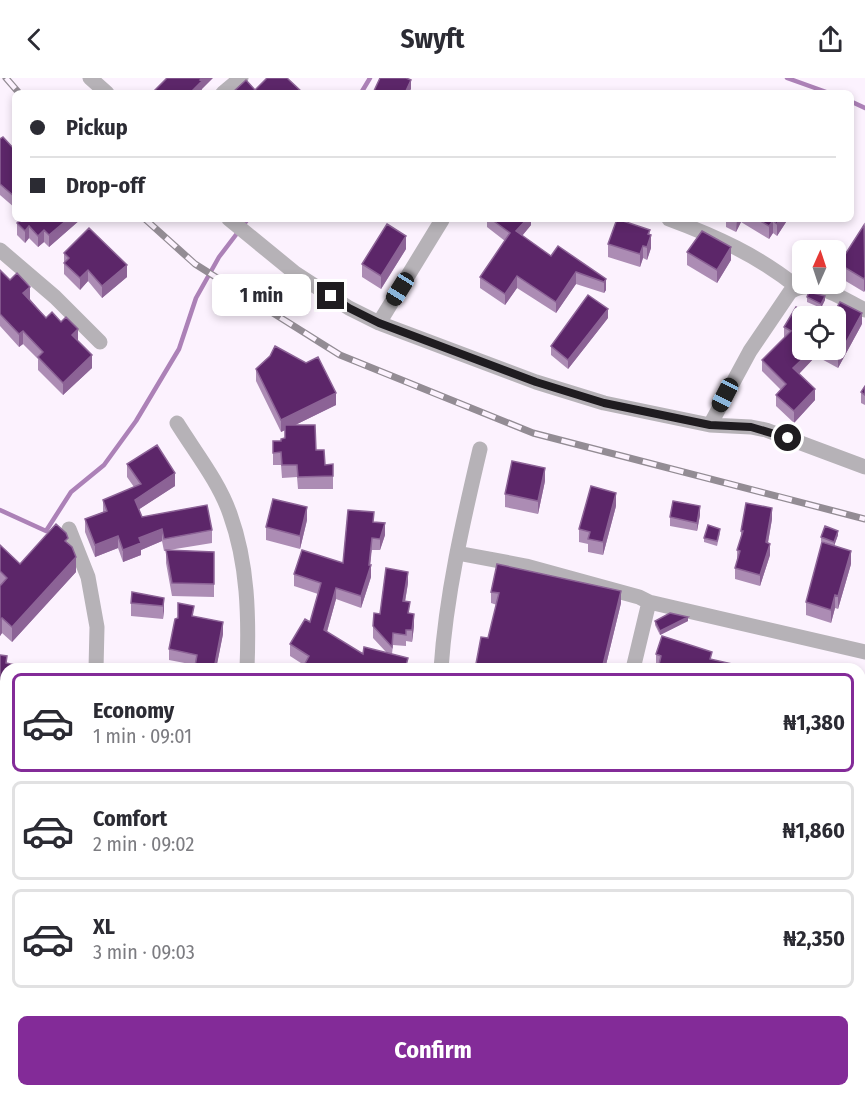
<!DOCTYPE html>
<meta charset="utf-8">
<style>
:root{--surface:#fff;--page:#f7f7f7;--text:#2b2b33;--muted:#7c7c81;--line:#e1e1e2;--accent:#832b98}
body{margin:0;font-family:"Fira Sans Condensed",sans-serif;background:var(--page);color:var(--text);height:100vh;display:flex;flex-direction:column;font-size:22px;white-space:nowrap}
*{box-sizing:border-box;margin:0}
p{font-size:20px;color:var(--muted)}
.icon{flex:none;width:33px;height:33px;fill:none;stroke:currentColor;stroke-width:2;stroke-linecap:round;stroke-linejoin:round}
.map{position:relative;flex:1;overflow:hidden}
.details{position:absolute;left:0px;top:585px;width:866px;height:434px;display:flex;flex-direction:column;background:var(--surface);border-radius:18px 18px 0 0;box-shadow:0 3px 9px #0003}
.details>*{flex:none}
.banner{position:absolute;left:12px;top:12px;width:842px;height:132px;border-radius:9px;box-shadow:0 3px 9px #0003;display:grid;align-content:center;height:132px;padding:0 18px;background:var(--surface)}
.needle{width:39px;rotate:3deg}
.tools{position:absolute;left:792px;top:162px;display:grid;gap:12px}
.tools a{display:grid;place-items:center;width:54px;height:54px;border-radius:9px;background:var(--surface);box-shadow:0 3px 9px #0003;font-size:30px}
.end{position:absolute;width:27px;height:27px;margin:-14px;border:8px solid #1f1c20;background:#fff;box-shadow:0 0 0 3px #fff}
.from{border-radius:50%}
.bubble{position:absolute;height:42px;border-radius:9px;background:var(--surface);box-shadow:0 3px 9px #0003;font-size:20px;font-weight:700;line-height:42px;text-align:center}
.car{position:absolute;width:18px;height:36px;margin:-18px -9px;border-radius:8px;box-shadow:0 0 4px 2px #0007;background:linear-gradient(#222 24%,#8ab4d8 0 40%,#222 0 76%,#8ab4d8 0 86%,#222 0)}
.banner b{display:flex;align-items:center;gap:21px;height:57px;font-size:22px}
.banner b+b{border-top:2px solid var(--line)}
.banner i{width:15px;height:15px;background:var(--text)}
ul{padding:10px 0 0;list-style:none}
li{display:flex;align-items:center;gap:18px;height:99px;margin:0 12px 9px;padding:0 6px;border:3px solid var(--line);border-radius:9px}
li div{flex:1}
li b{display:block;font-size:22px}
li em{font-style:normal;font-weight:700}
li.current{border-color:var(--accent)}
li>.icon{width:54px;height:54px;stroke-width:1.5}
.primary-button{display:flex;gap:12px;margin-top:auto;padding:12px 18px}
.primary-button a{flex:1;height:69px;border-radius:9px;background:var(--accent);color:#fff;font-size:24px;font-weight:700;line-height:69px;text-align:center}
header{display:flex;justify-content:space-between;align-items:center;height:78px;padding:0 18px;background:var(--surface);font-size:27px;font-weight:700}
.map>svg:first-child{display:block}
</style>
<header><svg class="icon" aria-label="back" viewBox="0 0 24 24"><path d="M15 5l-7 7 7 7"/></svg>Swyft<svg class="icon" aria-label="share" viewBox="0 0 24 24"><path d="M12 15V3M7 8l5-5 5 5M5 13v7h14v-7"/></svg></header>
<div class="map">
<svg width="865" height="1018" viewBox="0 0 865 1018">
<rect width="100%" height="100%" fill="#fcf2fe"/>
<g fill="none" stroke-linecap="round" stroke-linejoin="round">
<path stroke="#ac81b7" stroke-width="4.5" d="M787 0 829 15
M361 15 370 0
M850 23 865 30
M0 432 46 453 71 414 104 387 136 343 179 271 196 220 219 179 248 141"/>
<path stroke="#b6b2b7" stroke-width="15" d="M90 0 107 15
M223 15 241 0
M229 141 295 195 349 230 379 245 536 304 604 325 710 347 751 349 766 352 865 389
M669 141C715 158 759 178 797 209
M0 172 55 219 100 264
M379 245 442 142
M177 345C195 374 219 404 230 436 248 486 249 539 247 591
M710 347 750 273 790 214C813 198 844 222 865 232
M69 451 88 499 97 549 96 591
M457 475 526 488 639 519 649 524 865 574
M441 591C446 517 463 443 480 371
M633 591 649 524
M0 661 6 662
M860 750 865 751
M0 834 6 835
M860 953 865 954
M0 1001 6 1002
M66 1012 100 1018
M150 1018 152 1012
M321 1018 322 1012"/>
<defs>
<path id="rail" d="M6 0 19 15
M145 141 195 186 340 277 533 355 865 441"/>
</defs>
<use href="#rail" stroke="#938c94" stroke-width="7"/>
<use href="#rail" stroke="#fcf2fe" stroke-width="4.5" stroke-dasharray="14" stroke-linecap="butt"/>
</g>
<path fill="#ac8cb4" d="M0 61 15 72V130L0 117Z
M81 141 49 169 44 164 38 169 29 160 25 165 17 157V145Z
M487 141H531V147L522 158 551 178 606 201V212L604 215 576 206 556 235 517 210 505 227 480 210V199L505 163 487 149Z
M726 141H788L777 158 773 155 769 161 741 144 736 154 726 149Z
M865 147V212L864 214 839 199V186Z
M650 157 651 170 647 182 643 180 640 189 608 179V166Z
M406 171 381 211 362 199V186Z
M687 174 731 182 717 205 687 187Z
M64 175 127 199 102 220 88 203 80 212 64 196Z
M0 192 30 221 46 240 78 263 92 290 63 317 38 292V281L23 266 19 269 0 248Z
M807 219 825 222 821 230 807 224Z
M796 229 802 272H836L862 246 838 290 816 278 799 296 815 322 794 345 776 328V317L781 312 762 293V282L784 260V249Z
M608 240 568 291 551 277V268Z
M256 291 336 327 295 347 316 372 325 387 333 386V411H298L297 399 282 400 281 387H273V363H281L285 360V352L281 354 256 303Z
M865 308V327L861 325V314Z
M127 386 175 408 139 431 142 439 212 452V465L169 472 214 474V519L172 518 166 485V473H164L162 463 141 472V477L123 484 118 470 95 479 85 454V441L103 434V422L134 409 127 399Z
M545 403 538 436 505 429V416Z
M616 428 603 477 588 474V466L579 464V451Z
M700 437 697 453 670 448V439Z
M772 441 768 465 770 477 760 508 735 501V490L737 483V472L741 459V453Z
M307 442 300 471 266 462V449Z
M374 444 385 457 380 472H372L370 487 371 499 361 530 336 521 327 554 363 576 386 574 373 560V548L380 536 408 505 405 524 414 548 412 564 406 563V568L393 567 392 576 408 591 304 587 290 578V566L310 544 318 516 294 508V496L343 485Z
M720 455 717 468 704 464V460Z
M838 457 834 468 821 463V459Z
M68 466 76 494 12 564 2 555 0 558V467L20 486Z
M851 486 838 531 835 530 831 545 806 537V524Z
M491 514 621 525 605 591 488 560 497 527 491 525Z
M164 520 163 541 131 538V525Z
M194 539 223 556 216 591H195V587L169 582V571Z
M655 543H688L660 557 655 547Z
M656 576 712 582 737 591 659 589H656Z
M0 577 7 585 6 633 0 632Z
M0 684 6 685V732L0 731Z
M0 742 6 743V801L0 800Z
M0 843 6 844V913L0 912Z
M840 1012H849L848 1016Z"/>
<path fill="#8c6396" d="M202 0H213L202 11 201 15H190Z
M411 2V11L409 15H405Z
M68 141H81L49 169V157Z
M527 141H531V147L516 165V153Z
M737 141H741V144L736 154Z
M780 141H788L777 158V146Z
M773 143V155L769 161V148Z
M29 148V160L25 165V153Z
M44 152V164L38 169V158Z
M650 152V160L651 157V170L647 182V169Z
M406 158V171L381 211V198Z
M643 168V180L640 189V176Z
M731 169V182L717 205V192Z
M127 187V199L102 220V208Z
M88 192V203L80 212V200Z
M576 194V206L556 235V224Z
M517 198V210L505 227V216Z
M865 199V212L864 214V201Z
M606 201V212L604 215V204Z
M30 209V221L23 227V215Z
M825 218V222L821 230V226Z
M608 231V240L568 291V282Z
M862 235V246L838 290V279Z
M78 251V263L72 257Z
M23 253V266L19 269V256Z
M812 272H816V278L793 302V290Z
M92 277V290L63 317V305Z
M815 311V322L794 345V333Z
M336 315V327L281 354V342Z
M545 390V403L538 436V423Z
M175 395V408L135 434V422Z
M616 415V428L603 477V464Z
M700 428V437L697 453V445Z
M307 429V442L300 471V458Z
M772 430V441L766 475V464Z
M385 445V457L380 472V461Z
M162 451V463L141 472V477L123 484V472L139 460Z
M838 453V457L834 468V464Z
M118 458V470L95 479V467Z
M372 460 370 491 371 487V499L361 530V518L369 487Z
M770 466V477L760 508V497Z
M851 473V486L838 531V518Z
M76 479V494L12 564V549Z
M408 494V505L403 535V523Z
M336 510V521L324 564V552Z
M621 513V525L605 591H602Z
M835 517V530L831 545V532Z
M164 520V533L163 541V528Z
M414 536V548L412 564V552Z
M688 539V543L660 557V553Z
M2 540V555L0 558V543Z
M223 544V556L216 591H214Z
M865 845V858L860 875V863Z
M863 969V981L860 990V977Z
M403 1012H406L404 1018H402Z
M524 1012H528L526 1018H523Z"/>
<path fill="#5c2669" stroke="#8c6396" stroke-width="1.5" d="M167 0H202L200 2 202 3 190 15H152Z
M267 0H287L303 15H232L246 2 255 12Z
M380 0H406L411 2 405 15H373Z
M3 59 15 72V119L0 106V61Z
M21 141H68L49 157 44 152 38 158 29 148 25 153 17 145Z
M491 141H527L516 153 551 178 558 168 606 201 604 204 576 194 556 224 517 198 505 216 480 199 510 155Z
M617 141 650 152 648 156 651 157 647 169 643 168 640 176 608 166Z
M757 141H780L777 146 773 143 769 148Z
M387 146 406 158 381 198 362 186Z
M864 147 865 199 864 201 839 186Z
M89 150 127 187 102 208 88 192 80 200 64 185 69 180 64 175Z
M702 153 731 169 717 192 687 174Z
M0 192 10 202 17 195 30 209 23 215 46 240 52 234 61 244 66 239 78 251 72 257 92 277 63 305 38 279 43 274 23 253 19 256 0 236Z
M809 214 825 218 821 226 807 219Z
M588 217 608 231 568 282 551 268Z
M840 224 862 235 838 279 825 272H836V238H832Z
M796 229 812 238H802V272H812L793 290 815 311 794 333 776 317 786 306 762 282 791 253 784 249Z
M275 268 306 285 318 279 336 315 281 342 256 291 270 278Z
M865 308V317L861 314Z
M285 347H315L316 372H324L325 387 333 386V398L298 399 297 387H282L281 374 273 375V363H281V361L285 360Z
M157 367 175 395 135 422 142 439 207 427 212 452 164 461 162 451 139 460 141 465 123 472 118 458 95 467 85 441 107 433 103 422 141 406 127 386Z
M512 383 545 390 538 423 505 416Z
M591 408 616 415 603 464 588 461 590 454 579 451Z
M273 421 307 429 300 458 266 449Z
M673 423 700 428 697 445 670 439Z
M746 425 772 430 766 464 770 466 760 497 735 490 740 473 737 472 743 453H741Z
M348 432 374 434 373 444 385 445 380 461 372 460 369 487H371L361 518 336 510 324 552 363 576 364 569 408 580 405 591H302L309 578 290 566 305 541 310 544 321 505 294 496 302 472 343 485Z
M56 446 66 455 68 460 65 463 72 469 76 479 12 549 2 540 0 543V508L7 500 0 493V467L20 486Z
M708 447 720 451 717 463 704 460Z
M825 448 838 453 834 464 821 459Z
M822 464 851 473 838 518 835 517 831 532 806 524Z
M166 472 214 474V506L172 505Z
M497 486 621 513 602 591H475L481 559 488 560 499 515 491 514Z
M386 490 408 494 403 523 410 524 408 535 414 536 412 552H406V557L393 555 392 569 373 548 374 535 380 536Z
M132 514 164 520 163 528 131 525Z
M178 525 194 528 192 538 223 544 214 591H203V590L195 588 197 577 169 571 175 541 178 540Z
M670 535 688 539 660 553 655 543Z
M662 558 712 574 710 581 737 587V591H658L661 578 656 576Z
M0 577 7 578 6 585 33 591H6V620H0Z
M0 684 6 685V719L0 718Z
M0 742 6 743V788L0 787Z
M860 784 865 785V845L860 863Z
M0 843 6 844V901L0 900Z
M860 967 863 969 860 977Z
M371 1012H403L402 1018H370Z
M491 1012H524L523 1018H489Z
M656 1012H702L724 1018H655Z
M730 1012H810L833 1018H729Z"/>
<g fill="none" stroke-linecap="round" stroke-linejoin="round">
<path stroke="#1f1c20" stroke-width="8" d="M331 218 349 230 379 245 536 304 604 325 710 347 751 349 788 360"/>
</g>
</svg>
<div class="tools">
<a><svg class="needle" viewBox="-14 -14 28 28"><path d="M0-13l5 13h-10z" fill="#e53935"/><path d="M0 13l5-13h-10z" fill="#7c7c81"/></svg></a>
<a><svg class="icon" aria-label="locate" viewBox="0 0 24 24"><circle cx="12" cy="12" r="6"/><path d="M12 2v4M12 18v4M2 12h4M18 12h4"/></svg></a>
</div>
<i class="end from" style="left:788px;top:360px"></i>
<i class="end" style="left:331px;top:218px"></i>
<div class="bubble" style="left:212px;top:196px;width:99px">1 min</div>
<i class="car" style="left:400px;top:211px;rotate:212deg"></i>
<i class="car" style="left:725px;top:317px;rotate:207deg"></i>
<div class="banner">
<b><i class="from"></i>Pickup</b>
<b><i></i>Drop-off</b>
</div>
<section class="details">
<ul>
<li class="current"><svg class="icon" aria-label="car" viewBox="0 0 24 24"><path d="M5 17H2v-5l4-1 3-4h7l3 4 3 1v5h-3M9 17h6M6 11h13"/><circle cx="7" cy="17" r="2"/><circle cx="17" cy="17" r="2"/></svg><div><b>Economy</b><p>1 min · 09:01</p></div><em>₦1,380</em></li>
<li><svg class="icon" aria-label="car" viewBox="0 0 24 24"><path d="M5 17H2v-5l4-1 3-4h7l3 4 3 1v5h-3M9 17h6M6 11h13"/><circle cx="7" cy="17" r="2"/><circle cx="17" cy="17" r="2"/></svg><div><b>Comfort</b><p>2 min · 09:02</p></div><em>₦1,860</em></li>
<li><svg class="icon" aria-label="car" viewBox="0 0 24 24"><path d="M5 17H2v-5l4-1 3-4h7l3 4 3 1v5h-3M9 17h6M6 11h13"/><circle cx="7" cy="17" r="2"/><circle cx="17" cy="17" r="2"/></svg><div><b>XL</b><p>3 min · 09:03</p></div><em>₦2,350</em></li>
</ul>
<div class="primary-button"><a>Confirm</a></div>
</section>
</div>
